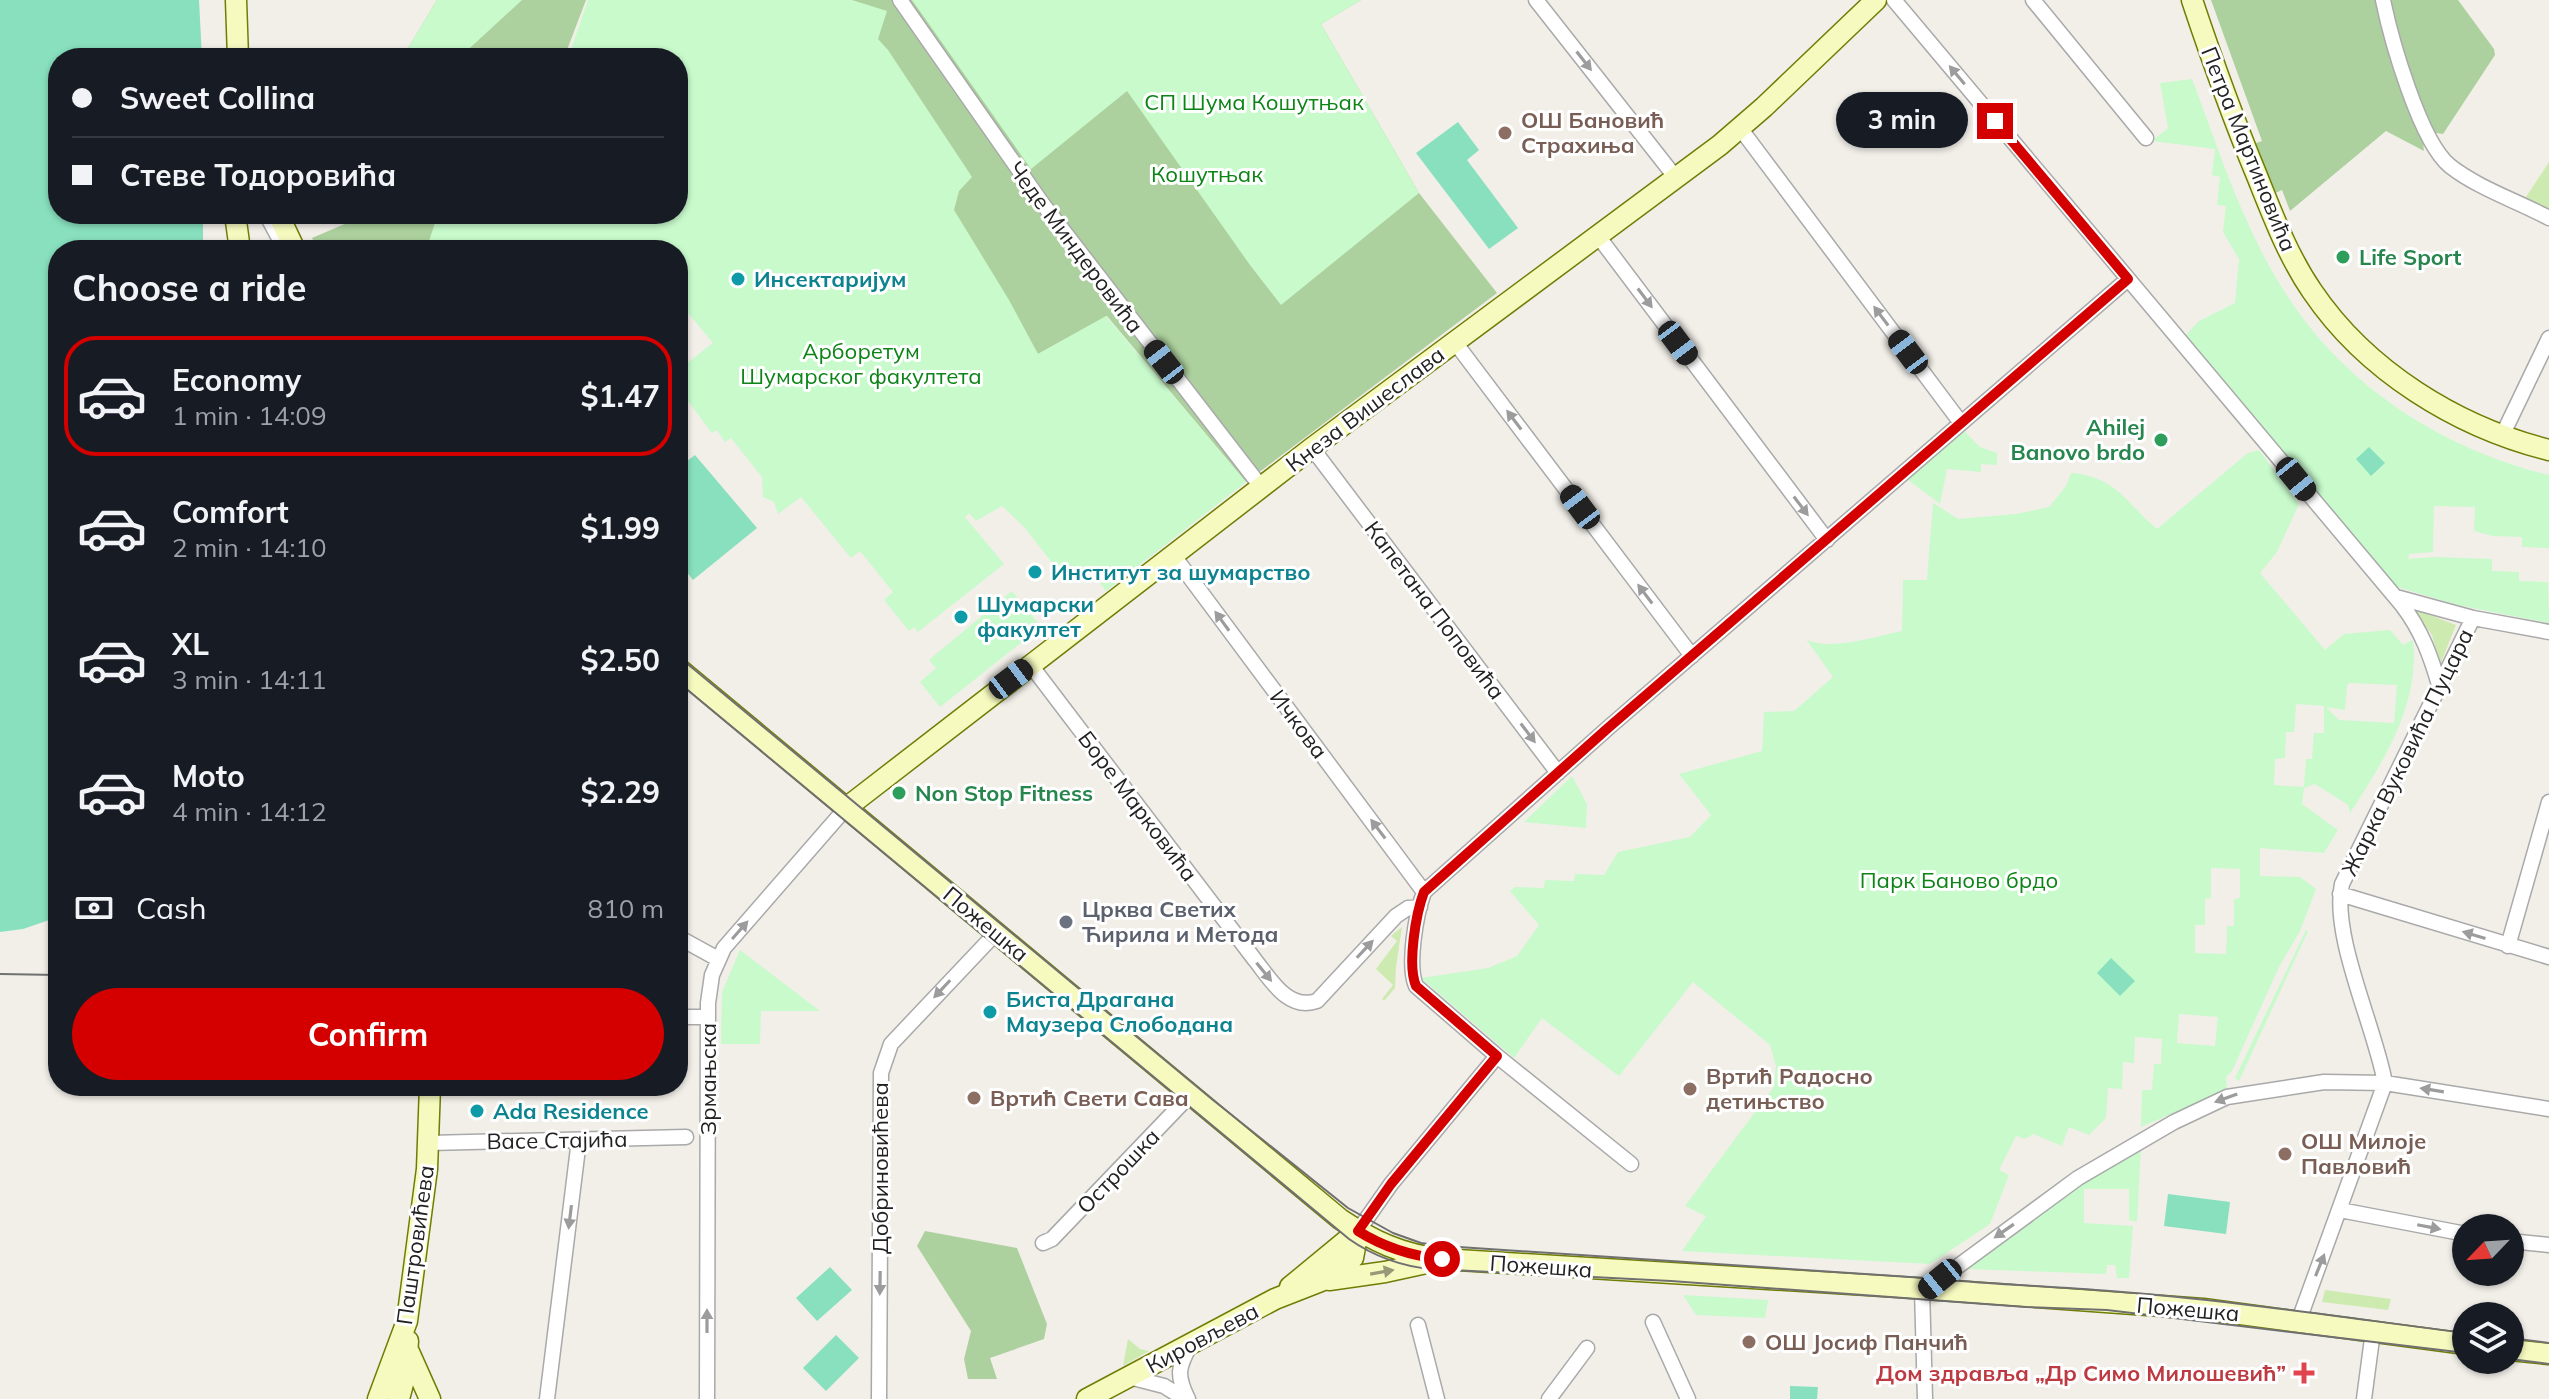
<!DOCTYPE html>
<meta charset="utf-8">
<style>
:root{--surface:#171b24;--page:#20242c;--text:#f1f3f6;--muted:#9ea1a6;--line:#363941;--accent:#d40000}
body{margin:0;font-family:Mulish,sans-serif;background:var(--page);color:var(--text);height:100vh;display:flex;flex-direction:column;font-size:30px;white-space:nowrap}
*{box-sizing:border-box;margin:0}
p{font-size:26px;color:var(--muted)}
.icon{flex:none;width:44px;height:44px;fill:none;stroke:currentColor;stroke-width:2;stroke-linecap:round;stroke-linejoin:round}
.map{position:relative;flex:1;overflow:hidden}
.details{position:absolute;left:48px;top:240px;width:640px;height:856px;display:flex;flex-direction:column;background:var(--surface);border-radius:32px;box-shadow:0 2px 6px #0004}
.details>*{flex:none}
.top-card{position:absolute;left:48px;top:48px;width:640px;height:176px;border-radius:32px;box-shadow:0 2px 6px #0004;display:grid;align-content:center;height:176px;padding:0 24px;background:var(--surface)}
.needle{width:52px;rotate:245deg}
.fabs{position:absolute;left:2452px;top:1214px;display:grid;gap:16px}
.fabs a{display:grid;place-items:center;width:72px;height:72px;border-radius:50%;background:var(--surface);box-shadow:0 2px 6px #0004;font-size:40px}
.end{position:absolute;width:36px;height:36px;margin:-18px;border:10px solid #d40000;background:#fff;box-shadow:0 0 0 4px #fff}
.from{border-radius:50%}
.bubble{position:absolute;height:56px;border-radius:28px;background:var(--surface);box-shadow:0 2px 6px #0004;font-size:26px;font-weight:700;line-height:56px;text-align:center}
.car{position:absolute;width:24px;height:48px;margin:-24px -12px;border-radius:10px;box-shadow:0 0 6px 2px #0007;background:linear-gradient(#222 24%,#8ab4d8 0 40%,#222 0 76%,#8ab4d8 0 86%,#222 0)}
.top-card b{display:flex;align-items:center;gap:28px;height:76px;font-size:30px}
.top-card b+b{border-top:2px solid var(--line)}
.top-card i{width:20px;height:20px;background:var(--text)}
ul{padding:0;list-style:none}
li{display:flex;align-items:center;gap:24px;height:120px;margin:0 16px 12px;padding:0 8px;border:4px solid transparent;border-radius:32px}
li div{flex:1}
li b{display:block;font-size:30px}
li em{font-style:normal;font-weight:700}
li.on{border-color:var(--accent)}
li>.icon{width:72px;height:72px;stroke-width:1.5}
h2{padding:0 24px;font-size:36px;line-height:96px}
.pay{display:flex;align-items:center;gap:20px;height:88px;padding:0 24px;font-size:30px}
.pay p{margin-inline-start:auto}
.primary-button{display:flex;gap:16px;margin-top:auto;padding:16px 24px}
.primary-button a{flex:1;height:92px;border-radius:48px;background:var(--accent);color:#fff;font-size:32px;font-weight:700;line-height:92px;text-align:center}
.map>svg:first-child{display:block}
</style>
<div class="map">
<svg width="2549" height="1399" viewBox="0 0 2549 1399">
<rect width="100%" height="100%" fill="#f2efe9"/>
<path fill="#cdebb0" d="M2549 162V212L2524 200Z
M2412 608 2456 625 2440 665 2432 635Z
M1402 927 1396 967 1395 988 1384 1001 1382 999 1393 985 1376 969 1397 941 1391 936Z
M2325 1290 2391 1299 2388 1310 2322 1302Z
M1128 1339 1140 1349 1149 1351 1123 1366Z"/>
<path fill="#add19e" d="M437 0H586L564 58H402Z
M847 0H1361L1321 24 1419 193 1497 293 1246 482 1107 316 1038 354 946 219Z
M2211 0H2458L2494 49 2495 55 2443 134 2422 131 2424 151 2386 131 2290 211 2282 190 2269 196 2250 145 2262 141Z
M368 214H453L435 250H318L312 238Z
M925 1231 1017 1248 1047 1324 1044 1339 990 1358 997 1379H968L964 1359 971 1331 917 1246Z"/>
<path fill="#c8facc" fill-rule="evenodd" d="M437 0H522L459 58H402Z
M588 0H852L887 11 878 39 888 50 972 177 959 191 954 210 1009 300 1038 354 1106 316 1246 482 1106 591 1089 567 1068 583 1024 527 1002 506 976 521 969 513 965 517 1004 564 918 632 914 627 909 631 884 600 893 592 860 551 851 558 801 497 778 514 774 502 763 497 762 477 731 438 725 442 717 430 712 433 678 388V370L713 343 683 307 678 310V250H430L429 241 438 214H678V58H568Z
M912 0H1361L1321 24 1419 193 1281 305 1250 265 1127 91 1031 169Z
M2192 79C2220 153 2244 231 2288 297 2347 388 2445 450 2549 475V548L2522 547V537L2493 536 2474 531 2475 507 2434 506 2433 552 2409 554 2408 559 2434 557 2492 559V571L2519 572V581L2548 582 2549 623 2457 605 2394 586 2186 335 2199 321 2235 303 2239 259 2223 232 2226 206 2217 205 2220 177 2212 175 2215 149 2152 141 2168 128 2160 83Z
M1963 430 1980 447 1997 453V465L1981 464V472L1947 469 1940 504 1907 479Z
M2259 450 2299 504 2277 552 2260 573 2325 650 2344 634 2390 630 2403 645 2413 640C2420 704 2384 761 2350 813L2348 805 2315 784 2304 788 2302 804 2338 830 2324 853 2260 848V876L2300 877 2316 889 2300 931 2279 967 2232 1071 2226 1077 2227 1090 2141 1127 2142 1090H2152L2154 1064H2161L2162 1039 2135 1037 2134 1063 2123 1062 2122 1089 2108 1088 2106 1118 2089 1135 2069 1127 2062 1146 2033 1134 2025 1139 2016 1136 1999 1170 2009 1175 1990 1224 1930 1264 1682 1251 1706 1216 1685 1206 1773 1088 1776 1066 1770 1045 1693 982 1619 1076 1542 1018 1514 1058 1421 978 1488 968 1517 956 1539 925 1510 891 1515 887 1544 888 1545 880 1574 881 1575 874 1604 875 1618 852 1690 837 1711 815 1679 774 1762 751 1764 712 1794 711 1833 677 1806 639C1828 652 1878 636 1902 631L1903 580H1927L1933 503 1958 519 2016 514 2049 507 2066 486 2071 473H2075C2119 480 2125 502 2157 529L2248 453ZM2349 683 2397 685 2394 723 2339 720 2326 707 2345 710 2347 686ZM2296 704 2324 706V733H2314L2312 759H2306L2304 787 2274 785 2275 759 2285 758 2286 732H2294ZM2211 868 2240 869V898L2234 899V926H2227L2226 954 2195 953V925H2205V899L2211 898ZM2179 1014 2218 1017 2215 1046 2177 1043Z
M1012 591 1041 627 940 707 920 682 936 668 929 660Z
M1572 776 1587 804 1586 828 1524 822Z
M2306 930 2308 931 2239 1081 2235 1078Z
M740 950 820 1011H761L760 1044H721L722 992Z
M2141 1146 2137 1222 2129 1220V1189H2084V1223L2133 1226 2129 1278H2117L2115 1265H2107L2106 1274 1968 1269 2083 1179Z
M1683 1295 1768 1300 1765 1318 1696 1315Z"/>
<path fill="#88e0be" d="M0 0H199L202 58H58V214H203V250H58V917L23 929 0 932Z
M1458 122 1479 150 1467 160 1518 228 1489 249 1416 153Z
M2369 447 2385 463 2371 476 2356 459Z
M695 455 757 528 693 580 678 561V468Z
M2111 958 2135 981 2120 996 2097 973Z
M2168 1194 2230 1202 2226 1234 2164 1226Z
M830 1267 852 1290 817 1321 796 1298Z
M836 1335 859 1358 826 1391 803 1368Z
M1790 1386 1818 1387 1817 1399H1790Z"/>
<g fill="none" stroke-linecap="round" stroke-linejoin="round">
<defs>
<path id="street" d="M900 0 1042 203 1262 488
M1536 0 1676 178
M1894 0 2402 605C2422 631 2431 657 2440 688
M2033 0 2146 138
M2383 0C2391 39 2420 142 2450 166 2478 188 2517 201 2549 218
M1740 128 1961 423
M266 214 281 242
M1598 236 1827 540
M1454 341 1692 656
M2502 436 2549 338
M1312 448 1558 773
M1174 556 1424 892
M2396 597 2473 618 2549 632
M1030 664 1255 960C1271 980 1288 1011 1317 1001L1396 916 1408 908 1420 907
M2340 894 2549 957
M678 937 718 959
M2508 946 2549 802
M678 1017H708
M429 1143 686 1137
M1631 1164 1497 1056 1416 986C1407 965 1416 914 1424 892L1608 728 2128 279
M2340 1210 2466 1234
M1358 1231 1391 1184 1497 1056
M2510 1241 2549 1245
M1043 1243 1052 1239 1191 1094
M1922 1289 1925 1399
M1927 1289 2078 1178 2174 1122 2227 1097 2324 1082 2385 1083 2549 1109
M2299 1320 2385 1083C2375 1027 2331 936 2342 884L2473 618
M1653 1322 1688 1399
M1418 1325 1437 1399
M1129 1377 1164 1386 1185 1399
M547 1399 579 1140
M707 1399 708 1003 712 975 724 948 846 808
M879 1399 881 1073 891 1044 996 933
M1188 1399C1176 1375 1178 1367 1191 1344
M1549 1399 1587 1348
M2364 1399 2373 1331"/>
<path id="secondary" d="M236 0 238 58
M2192 0C2212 60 2233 118 2257 176 2273 216 2288 256 2312 291 2366 371 2457 427 2549 450
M235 214 240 250
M278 214 295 250
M678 668 1340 1219C1373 1241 1402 1255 1442 1259L1899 1287 2203 1309 2466 1344
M846 808 1312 448 1720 145 1764 107 1876 0
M1329 1280 1385 1272 1431 1262
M1290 1287 1358 1231
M2510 1350 2549 1354
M409 1352 430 1399
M378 1399 407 1321 427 1169 430 1086
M399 1399 405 1376 408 1341
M1087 1399 1275 1299 1321 1281 1353 1258 1358 1231"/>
</defs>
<use href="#street" stroke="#a9a9a9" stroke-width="17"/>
<use href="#secondary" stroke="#707d05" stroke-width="23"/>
<use href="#street" stroke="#fff" stroke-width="14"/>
<use href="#secondary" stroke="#f7fabf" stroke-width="20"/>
<path stroke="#707070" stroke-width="2" d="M678 656 1213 1100 1348 1208 1393 1233 1421 1243 1444 1246 1940 1279C1997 1285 2053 1286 2110 1291 2229 1300 2347 1318 2466 1333
M678 682 1349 1239C1373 1256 1403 1267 1432 1269L1671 1281 2026 1307 2107 1310 2466 1353
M0 974 58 975
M2510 1338 2549 1343
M2510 1359 2549 1364"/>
</g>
<defs><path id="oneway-solid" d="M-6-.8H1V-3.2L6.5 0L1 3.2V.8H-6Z" transform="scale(2)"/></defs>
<g fill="#9c9c9c">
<use href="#oneway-solid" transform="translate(1584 61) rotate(52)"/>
<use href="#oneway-solid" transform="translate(1957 75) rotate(-130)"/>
<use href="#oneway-solid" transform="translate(1645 298) rotate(53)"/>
<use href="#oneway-solid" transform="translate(1881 316) rotate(-127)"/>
<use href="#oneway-solid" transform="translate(1514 420) rotate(-127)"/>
<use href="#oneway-solid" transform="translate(1801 506) rotate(53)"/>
<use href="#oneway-solid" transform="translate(1645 594) rotate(-127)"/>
<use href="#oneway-solid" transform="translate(1222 621) rotate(-126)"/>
<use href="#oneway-solid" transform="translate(1528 733) rotate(53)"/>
<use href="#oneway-solid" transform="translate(1378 829) rotate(-127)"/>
<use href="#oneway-solid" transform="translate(740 930) rotate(-49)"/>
<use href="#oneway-solid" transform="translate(2474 935) rotate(-163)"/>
<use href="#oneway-solid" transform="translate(1365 949) rotate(-47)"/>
<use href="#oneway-solid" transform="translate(1264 972) rotate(51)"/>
<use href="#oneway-solid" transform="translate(942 989) rotate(133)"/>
<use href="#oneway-solid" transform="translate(2432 1090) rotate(-171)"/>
<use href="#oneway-solid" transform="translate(2226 1098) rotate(160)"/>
<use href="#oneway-solid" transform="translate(570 1217) rotate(97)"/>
<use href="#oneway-solid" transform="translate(2429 1227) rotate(11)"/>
<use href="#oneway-solid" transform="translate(2004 1231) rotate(145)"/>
<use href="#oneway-solid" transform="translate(2320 1265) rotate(-68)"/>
<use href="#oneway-solid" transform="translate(880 1283) rotate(91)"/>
<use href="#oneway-solid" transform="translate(707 1321) rotate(-90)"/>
</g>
<use fill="#979978" href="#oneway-solid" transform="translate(1382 1272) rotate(-10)"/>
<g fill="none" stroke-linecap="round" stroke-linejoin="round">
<path stroke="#d40000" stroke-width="10" d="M1442 1259C1411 1256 1385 1248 1358 1231L1391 1184 1497 1056 1416 986C1407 965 1416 913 1424 892L1608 728 2128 279 1995 121"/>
</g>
<g fill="#8d6e63" stroke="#fff" stroke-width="3">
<circle cx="1505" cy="133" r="8"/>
<circle cx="1690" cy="1089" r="8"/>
<circle cx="974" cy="1098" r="8"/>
<circle cx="2285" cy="1154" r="8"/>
<circle cx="1749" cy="1342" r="8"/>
</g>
<g fill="#2e9e5b" stroke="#fff" stroke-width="3">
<circle cx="2343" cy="257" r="8"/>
<circle cx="2161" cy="440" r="8"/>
<circle cx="899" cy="793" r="8"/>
</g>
<g fill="#0f9aa8" stroke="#fff" stroke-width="3">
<circle cx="738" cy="279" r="8"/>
<circle cx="1035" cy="572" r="8"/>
<circle cx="961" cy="617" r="8"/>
<circle cx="990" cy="1012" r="8"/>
<circle cx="477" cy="1111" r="8"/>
</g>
<circle fill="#6b7280" stroke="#fff" stroke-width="3" cx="1066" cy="922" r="8"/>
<path fill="#e0444e" stroke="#fff" stroke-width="3" d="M2300 1361h8v8h8v8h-8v8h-8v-8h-8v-8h8z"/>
<g text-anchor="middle" stroke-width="6" stroke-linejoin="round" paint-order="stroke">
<g font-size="22" fill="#0c8416" stroke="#fff">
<text x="1254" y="110">СП Шума Кошутњак</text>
<text x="1207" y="182">Кошутњак</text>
<text x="861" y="359">Арборетум<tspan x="861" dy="25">Шумарског факултета</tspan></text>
<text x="1959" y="888">Парк Баново брдо</text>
</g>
<g font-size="22" font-weight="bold" fill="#785e54" stroke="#fff" text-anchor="start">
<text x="1521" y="128">ОШ Бановић<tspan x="1521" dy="25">Страхиња</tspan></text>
<text x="1706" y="1084">Вртић Радосно<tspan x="1706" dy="25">детињство</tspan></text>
<text x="990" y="1106">Вртић Свети Сава</text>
<text x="2301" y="1149">ОШ Милоје<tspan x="2301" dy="25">Павловић</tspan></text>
<text x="1765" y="1350">ОШ Јосиф Панчић</text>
</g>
<g font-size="22" fill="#222" stroke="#fff">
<text transform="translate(2249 149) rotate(68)" y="8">Петра Мартиновића</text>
<text transform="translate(1076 247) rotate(53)" y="8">Чеде Миндеровића</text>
<text transform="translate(1365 409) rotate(-37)" y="8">Кнеза Вишеслава</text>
<text transform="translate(1435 610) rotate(53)" y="8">Капетана Поповића</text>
<text transform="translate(1299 724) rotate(53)" y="8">Ичкова</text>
<text transform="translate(2407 752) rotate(-64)" y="8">Жарка Вуковића Пуцара</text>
<text transform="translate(1138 806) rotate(53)" y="8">Боре Марковића</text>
<text transform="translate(986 924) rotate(40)" y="8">Пожешка</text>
<text transform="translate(708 1079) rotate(-90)" y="8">Зрмањска</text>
<text transform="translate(557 1140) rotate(-1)" y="8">Васе Стајића</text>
<text transform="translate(880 1168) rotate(-90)" y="8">Добриновићева</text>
<text transform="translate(1118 1171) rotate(-46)" y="8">Острошка</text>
<text transform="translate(415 1245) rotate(-82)" y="8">Паштровићева</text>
<text transform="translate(1541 1266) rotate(4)" y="8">Пожешка</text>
<text transform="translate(2188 1309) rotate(5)" y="8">Пожешка</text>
<text transform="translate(1202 1338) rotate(-28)" y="8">Кировљева</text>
</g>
<g font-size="22" font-weight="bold" fill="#27864d" stroke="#fff" text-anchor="start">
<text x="2359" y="265">Life Sport</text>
<text x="2145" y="435" text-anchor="end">Ahilej<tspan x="2145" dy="25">Banovo brdo</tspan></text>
<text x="915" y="801">Non Stop Fitness</text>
</g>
<g font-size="22" font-weight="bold" fill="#0d838f" stroke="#fff" text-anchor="start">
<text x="754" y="287">Инсектаријум</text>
<text x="1051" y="580">Институт за шумарство</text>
<text x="977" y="612">Шумарски<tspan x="977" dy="25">факултет</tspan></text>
<text x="1006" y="1007">Биста Драгана<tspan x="1006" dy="25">Маузера Слободана</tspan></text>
<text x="493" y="1119">Ada Residence</text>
</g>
<g font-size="22" font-weight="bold" fill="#5b616d" stroke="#fff" text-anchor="start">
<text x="1082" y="917">Црква Светих<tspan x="1082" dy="25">Ћирила и Метода</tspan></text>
</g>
<g font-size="22" font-weight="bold" fill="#be3a42" stroke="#fff" text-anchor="end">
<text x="2286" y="1381">Дом здравља „Др Симо Милошевић”</text>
</g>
</g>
</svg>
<div class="fabs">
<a><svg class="needle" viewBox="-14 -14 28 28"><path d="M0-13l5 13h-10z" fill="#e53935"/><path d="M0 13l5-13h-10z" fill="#9ea1a6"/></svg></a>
<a><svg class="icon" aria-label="layers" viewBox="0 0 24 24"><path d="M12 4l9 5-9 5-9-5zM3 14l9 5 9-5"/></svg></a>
</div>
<i class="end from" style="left:1442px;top:1259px"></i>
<i class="end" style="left:1995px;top:121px"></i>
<div class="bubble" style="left:1836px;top:92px;width:132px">3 min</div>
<i class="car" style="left:1678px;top:343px;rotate:143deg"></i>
<i class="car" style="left:1908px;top:352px;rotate:323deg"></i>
<i class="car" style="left:1164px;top:362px;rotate:322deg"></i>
<i class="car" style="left:2296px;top:479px;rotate:141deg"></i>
<i class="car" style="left:1580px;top:507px;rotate:323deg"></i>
<i class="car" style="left:1011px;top:679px;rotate:53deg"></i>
<i class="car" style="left:1940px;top:1279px;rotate:231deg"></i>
<div class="top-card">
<b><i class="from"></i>Sweet Collina</b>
<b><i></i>Стеве Тодоровића</b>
</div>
<section class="details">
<h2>Choose a ride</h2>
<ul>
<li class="on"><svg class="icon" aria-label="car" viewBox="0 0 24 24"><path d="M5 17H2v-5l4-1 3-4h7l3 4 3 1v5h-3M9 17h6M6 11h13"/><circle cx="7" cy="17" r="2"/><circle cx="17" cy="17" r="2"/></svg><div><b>Economy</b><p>1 min · 14:09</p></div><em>$1.47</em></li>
<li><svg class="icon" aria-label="car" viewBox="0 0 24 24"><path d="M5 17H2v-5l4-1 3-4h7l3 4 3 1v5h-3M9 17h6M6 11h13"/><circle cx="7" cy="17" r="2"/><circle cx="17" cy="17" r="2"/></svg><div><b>Comfort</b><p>2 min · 14:10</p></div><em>$1.99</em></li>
<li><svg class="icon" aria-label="car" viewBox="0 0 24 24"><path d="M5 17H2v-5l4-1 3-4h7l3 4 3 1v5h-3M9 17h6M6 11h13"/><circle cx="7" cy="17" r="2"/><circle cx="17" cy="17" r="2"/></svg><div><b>XL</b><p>3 min · 14:11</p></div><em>$2.50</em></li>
<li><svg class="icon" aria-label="car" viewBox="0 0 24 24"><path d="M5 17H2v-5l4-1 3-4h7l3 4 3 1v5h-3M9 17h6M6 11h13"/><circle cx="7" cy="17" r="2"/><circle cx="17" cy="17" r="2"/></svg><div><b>Moto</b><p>4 min · 14:12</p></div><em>$2.29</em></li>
</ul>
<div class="pay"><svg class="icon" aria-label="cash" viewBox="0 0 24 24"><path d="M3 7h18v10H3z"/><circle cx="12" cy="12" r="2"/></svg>Cash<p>810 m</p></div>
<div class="primary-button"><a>Confirm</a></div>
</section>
</div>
